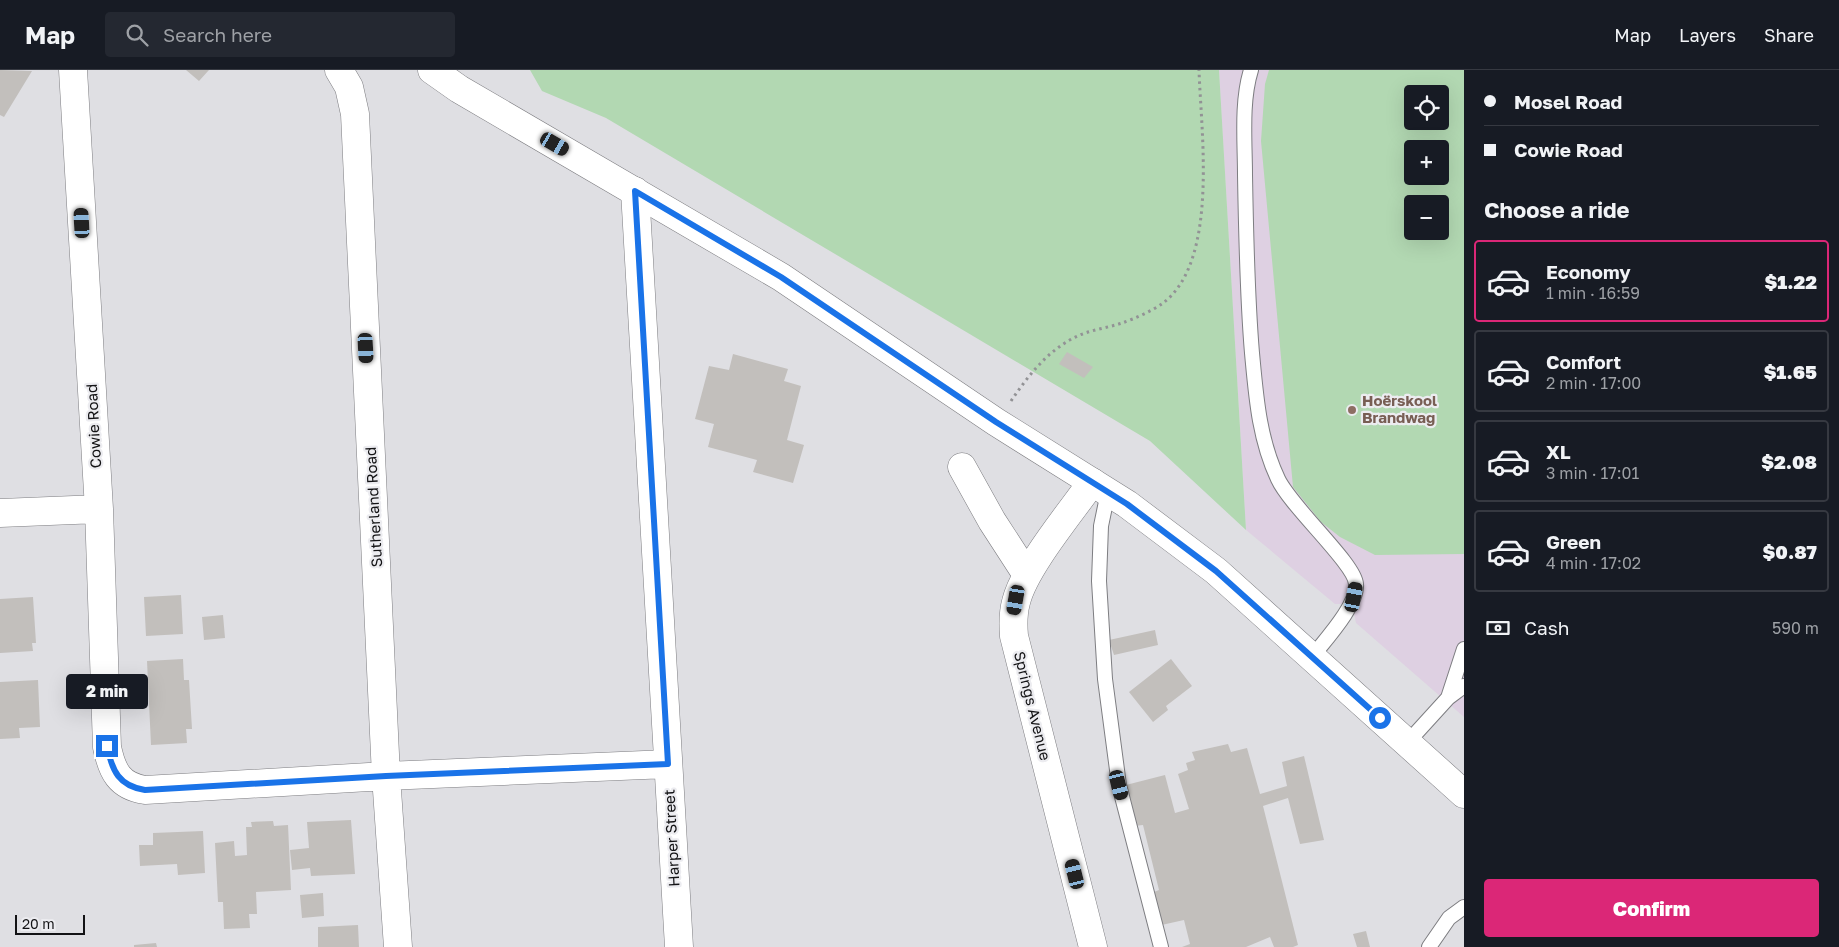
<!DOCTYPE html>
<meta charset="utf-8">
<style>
:root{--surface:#171b24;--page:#242831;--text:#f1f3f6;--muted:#9ea1a6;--line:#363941;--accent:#db2777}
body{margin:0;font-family:"Golos Text",sans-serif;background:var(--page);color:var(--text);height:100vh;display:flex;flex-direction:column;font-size:19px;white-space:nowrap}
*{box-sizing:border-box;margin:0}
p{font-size:16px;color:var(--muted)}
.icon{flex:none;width:28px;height:28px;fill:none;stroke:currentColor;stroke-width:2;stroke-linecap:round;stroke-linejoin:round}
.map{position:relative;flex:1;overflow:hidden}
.side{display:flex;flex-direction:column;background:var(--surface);width:375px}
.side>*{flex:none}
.top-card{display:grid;align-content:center;height:110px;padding:0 20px;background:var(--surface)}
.fabs{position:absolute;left:1404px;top:15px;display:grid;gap:10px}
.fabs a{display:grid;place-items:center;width:45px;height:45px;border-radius:5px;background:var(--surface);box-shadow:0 5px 20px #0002;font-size:25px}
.scale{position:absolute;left:15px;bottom:12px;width:70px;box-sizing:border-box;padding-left:5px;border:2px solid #131315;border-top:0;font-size:14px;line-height:18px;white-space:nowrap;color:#131315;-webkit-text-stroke:4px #ececf0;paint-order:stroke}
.end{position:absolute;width:22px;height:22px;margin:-11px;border:6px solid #1a73e8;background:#fff;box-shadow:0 0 0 2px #fff}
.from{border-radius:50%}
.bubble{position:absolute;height:35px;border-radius:5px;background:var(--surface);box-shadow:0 5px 20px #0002;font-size:16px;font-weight:800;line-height:35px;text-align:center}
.car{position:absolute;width:15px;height:30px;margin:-15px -8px;border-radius:6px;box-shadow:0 0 4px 1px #0007;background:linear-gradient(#222 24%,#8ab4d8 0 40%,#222 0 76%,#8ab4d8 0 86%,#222 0)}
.top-card b{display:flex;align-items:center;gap:18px;height:48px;font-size:19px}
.top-card b+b{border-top:1px solid var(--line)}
.top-card i{width:12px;height:12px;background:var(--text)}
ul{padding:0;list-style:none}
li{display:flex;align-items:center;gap:15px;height:82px;margin:0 10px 8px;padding:0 10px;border:2px solid var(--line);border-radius:5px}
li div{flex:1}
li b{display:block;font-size:19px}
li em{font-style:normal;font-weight:800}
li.on{border-color:var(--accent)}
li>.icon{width:45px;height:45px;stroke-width:1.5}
h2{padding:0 20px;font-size:22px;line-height:60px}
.pay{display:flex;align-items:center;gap:12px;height:55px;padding:0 20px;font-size:19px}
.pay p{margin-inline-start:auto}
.cta{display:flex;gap:10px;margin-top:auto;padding:10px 20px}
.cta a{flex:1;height:58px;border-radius:5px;background:var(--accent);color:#fff;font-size:20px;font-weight:800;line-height:58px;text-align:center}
header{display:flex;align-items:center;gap:30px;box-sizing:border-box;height:70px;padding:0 25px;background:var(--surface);border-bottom:1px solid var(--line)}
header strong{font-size:24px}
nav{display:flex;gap:28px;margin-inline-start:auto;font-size:18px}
.search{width:350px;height:45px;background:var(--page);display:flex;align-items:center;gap:12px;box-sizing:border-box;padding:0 18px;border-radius:5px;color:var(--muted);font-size:19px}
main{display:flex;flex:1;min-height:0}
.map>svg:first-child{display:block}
</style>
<header>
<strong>Map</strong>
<div class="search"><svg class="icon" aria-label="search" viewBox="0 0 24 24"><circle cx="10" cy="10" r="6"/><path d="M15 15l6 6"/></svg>Search here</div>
<nav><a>Map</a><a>Layers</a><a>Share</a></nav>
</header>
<main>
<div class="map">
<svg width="1464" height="877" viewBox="0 0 1464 877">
<rect width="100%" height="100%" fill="#dfdfe3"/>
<path fill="#ded0e2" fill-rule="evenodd" d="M1219 0H1464V647L1356 553 1354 543 1344 534H1335L1246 460ZM1412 24H1440V51H1412ZM1412 79H1440V106H1412ZM1412 134H1440V161H1412Z"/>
<path fill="#b2d8b2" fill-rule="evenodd" d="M530 0H1219L1246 460 1150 371 606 48 542 21Z
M1269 0H1464V484L1375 485 1340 467 1321 452 1293 417 1261 71 1265 14ZM1412 24H1440V51H1412ZM1412 79H1440V106H1412ZM1412 134H1440V161H1412Z"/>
<path fill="#c2bfbc" d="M0 0 32 1 4 47 0 45Z
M186 0H209L199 11Z
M1067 282 1093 297 1084 308 1059 294Z
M733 284 788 299 784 311 801 316 787 370 804 375 793 413 753 402 757 390 708 377 714 354 695 349 709 296 729 300Z
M181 525 183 564 146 566 144 527Z
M33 527 36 573H32L33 581 0 583V529Z
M223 545 225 568 204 570 202 547Z
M1155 560 1158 575 1114 585 1109 570Z
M183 589 184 610H189L192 659H186L187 673 151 675 147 591Z
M1171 589 1192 616 1166 636 1168 640 1153 652 1129 622Z
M38 610 40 657 19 658 20 668 0 669V612Z
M1228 674 1231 682 1247 678 1260 724 1287 716 1282 692 1304 686 1324 770 1300 774 1288 728 1263 736 1298 875 1293 877H1274L1270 867 1246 877H1182L1190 874 1184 850 1157 856 1149 824 1159 820 1143 755 1134 756 1122 716 1165 705 1175 743 1189 739 1178 704 1188 700 1186 693 1195 690 1192 682Z
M351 750 355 804 311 806 310 798 292 800 290 780 309 778 307 752Z
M273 751 274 756 288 755 291 820 256 822 257 844H249L250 858 224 859 223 832H218L215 773 234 771 235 786 247 785 246 757H252L251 752Z
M203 761 205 803 178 805 177 794 140 796 139 775H153V763Z
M323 823 324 846 302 848 300 825Z
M358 855 359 877H318V857Z
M1366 861 1370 877H1357L1353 864Z
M156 873 157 877H134V875Z"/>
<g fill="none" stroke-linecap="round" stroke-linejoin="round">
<defs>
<path id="lane" d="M1251 0C1241 32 1245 72 1245 105 1246 165 1247 224 1252 283 1256 326 1259 369 1278 409 1291 437 1355 494 1356 514 1358 535 1325 570 1312 587
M1108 422 1101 456 1099 511 1105 609 1119 715 1161 877
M1448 628 1464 579
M1407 673 1448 628 1464 616
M1429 877 1449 848 1464 837"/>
<path id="street" d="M73 0 99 439 107 677C112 701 119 716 145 720L386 706 668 694
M339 0 349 17 355 44 386 706 398 877
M635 121 679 877
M962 397 992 451 1027 505
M1092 412C1071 442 1024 498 1016 532 1013 543 1013 554 1014 566L1093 877
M0 443 99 439"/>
<path id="secondary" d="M432 0 459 19 781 207 996 352 1127 434 1216 501 1464 724"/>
</defs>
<use href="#lane" stroke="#7d7d81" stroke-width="16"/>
<use href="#street" stroke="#7d7d81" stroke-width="29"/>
<use href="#secondary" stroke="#7d7d81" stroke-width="29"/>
<path stroke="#929295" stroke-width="3" stroke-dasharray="2.5 4" stroke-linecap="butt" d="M1011 331C1030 303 1052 275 1085 263 1097 259 1110 257 1122 253 1134 249 1152 241 1163 233 1219 191 1201 63 1199 0"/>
<use href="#lane" stroke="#fff" stroke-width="14"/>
<use href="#street" stroke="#fff" stroke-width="28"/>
<use href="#secondary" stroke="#fff" stroke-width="28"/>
</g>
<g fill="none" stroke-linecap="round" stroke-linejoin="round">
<path stroke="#1a73e8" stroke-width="6" d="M107 676C112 701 119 716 145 720L386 706 668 694 635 121 781 207 996 352 1127 434 1216 501 1380 648"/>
</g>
<circle fill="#8d6e63" stroke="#ececf0" stroke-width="2" cx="1352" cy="340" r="5"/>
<g text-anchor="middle" stroke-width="4.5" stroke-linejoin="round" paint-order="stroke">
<g font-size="15" font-weight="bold" fill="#785e54" stroke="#ececf0" text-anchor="start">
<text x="1362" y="336">Hoërskool<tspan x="1362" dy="17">Brandwag</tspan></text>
</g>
<g font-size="15" fill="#131315" stroke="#ececf0">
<text transform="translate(94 356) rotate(-93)" y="5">Cowie Road</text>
<text transform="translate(374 437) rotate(-93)" y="5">Sutherland Road</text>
<text transform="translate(1032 636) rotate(76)" y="5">Springs Avenue</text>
<text transform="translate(672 768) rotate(-93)" y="5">Harper Street</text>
</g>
</g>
</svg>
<div class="fabs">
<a><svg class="icon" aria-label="locate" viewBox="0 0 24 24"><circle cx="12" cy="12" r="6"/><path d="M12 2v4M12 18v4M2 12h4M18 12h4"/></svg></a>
<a>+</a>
<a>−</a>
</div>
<div class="scale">20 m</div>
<i class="end from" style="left:1380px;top:648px"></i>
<i class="end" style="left:107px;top:676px"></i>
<div class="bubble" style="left:66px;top:604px;width:82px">2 min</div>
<i class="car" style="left:555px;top:74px;rotate:120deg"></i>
<i class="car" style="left:82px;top:153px;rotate:357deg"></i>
<i class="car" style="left:366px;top:278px;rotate:177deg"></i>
<i class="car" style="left:1354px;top:527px;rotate:11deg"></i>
<i class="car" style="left:1016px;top:530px;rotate:190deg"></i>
<i class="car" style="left:1119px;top:715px;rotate:166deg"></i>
<i class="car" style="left:1075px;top:804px;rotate:346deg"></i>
</div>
<section class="side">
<div class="top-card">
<b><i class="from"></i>Mosel Road</b>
<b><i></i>Cowie Road</b>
</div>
<h2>Choose a ride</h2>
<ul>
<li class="on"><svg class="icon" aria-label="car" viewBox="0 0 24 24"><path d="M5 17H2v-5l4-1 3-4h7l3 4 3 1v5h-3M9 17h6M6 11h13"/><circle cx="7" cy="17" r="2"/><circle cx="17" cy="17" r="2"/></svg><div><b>Economy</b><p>1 min · 16:59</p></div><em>$1.22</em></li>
<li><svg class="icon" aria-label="car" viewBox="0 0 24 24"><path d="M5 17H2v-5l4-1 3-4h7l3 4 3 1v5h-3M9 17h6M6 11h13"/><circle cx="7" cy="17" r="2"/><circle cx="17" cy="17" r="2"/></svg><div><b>Comfort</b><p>2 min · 17:00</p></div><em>$1.65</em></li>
<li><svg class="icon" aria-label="car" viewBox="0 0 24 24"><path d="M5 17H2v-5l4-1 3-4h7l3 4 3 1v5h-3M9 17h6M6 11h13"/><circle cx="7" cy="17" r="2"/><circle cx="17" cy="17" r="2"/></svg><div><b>XL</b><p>3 min · 17:01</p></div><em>$2.08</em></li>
<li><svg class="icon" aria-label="car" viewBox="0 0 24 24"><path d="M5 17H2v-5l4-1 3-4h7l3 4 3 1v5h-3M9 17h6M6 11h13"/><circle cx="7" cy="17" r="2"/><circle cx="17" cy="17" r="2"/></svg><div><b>Green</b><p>4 min · 17:02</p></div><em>$0.87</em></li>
</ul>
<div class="pay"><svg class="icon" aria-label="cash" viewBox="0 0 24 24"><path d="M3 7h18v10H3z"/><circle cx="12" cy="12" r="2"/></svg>Cash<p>590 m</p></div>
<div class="cta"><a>Confirm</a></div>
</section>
</main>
